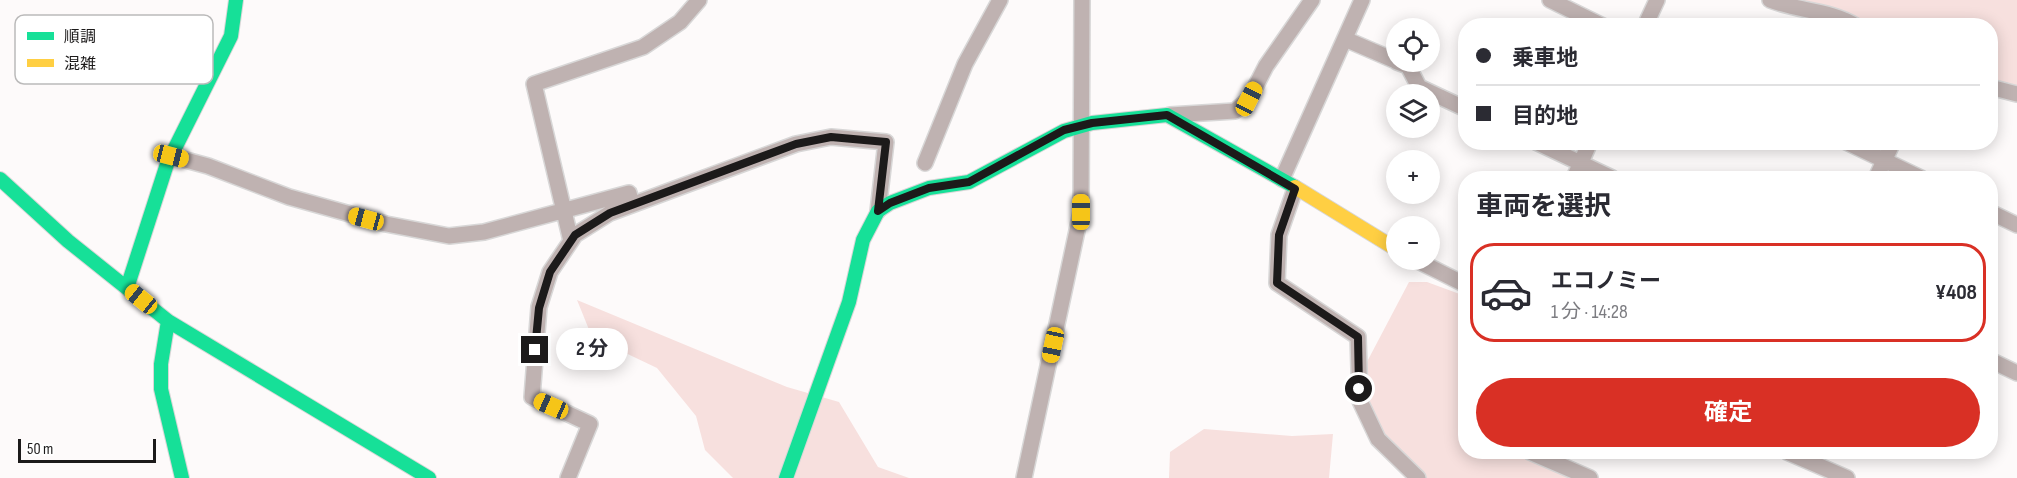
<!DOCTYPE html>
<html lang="ja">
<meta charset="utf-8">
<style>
:root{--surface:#fff;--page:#f2f2f3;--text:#2b2b33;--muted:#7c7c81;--line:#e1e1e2;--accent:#d93025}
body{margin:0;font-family:"Sofia Sans Condensed","Noto Sans JP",sans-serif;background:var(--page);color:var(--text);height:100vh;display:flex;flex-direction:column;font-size:22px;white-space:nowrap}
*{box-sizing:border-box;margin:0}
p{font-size:20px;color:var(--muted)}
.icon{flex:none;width:33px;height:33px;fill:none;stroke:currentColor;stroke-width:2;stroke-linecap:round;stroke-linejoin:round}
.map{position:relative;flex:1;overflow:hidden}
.drawer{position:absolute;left:1458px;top:171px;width:540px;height:288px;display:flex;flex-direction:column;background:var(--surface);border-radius:24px;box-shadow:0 3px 15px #0003}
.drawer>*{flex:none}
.top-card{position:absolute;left:1458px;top:18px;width:540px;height:132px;border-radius:24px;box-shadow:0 3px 15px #0003;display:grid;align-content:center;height:132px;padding:0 18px;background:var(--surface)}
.controls{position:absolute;left:1386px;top:18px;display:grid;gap:12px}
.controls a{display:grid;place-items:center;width:54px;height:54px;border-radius:50%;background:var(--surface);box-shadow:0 3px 15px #0003;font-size:30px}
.scale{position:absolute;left:18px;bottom:15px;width:138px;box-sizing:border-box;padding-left:6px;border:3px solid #1c1a1a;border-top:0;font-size:16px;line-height:21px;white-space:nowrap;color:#1c1a1a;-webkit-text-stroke:4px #fff;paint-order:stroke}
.end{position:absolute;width:27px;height:27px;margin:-14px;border:8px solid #1c1a1a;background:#fff;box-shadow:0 0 0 3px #fff}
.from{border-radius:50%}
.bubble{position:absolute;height:42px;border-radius:21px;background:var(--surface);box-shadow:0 3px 15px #0003;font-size:20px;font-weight:700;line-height:42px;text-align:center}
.car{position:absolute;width:18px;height:36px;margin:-18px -9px;border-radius:8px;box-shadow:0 0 4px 2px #0007;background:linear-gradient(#f5c518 24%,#345 0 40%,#f5c518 0 76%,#345 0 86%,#f5c518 0)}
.top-card b{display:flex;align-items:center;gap:21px;height:57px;font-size:22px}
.top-card b+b{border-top:2px solid var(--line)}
.top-card i{width:15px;height:15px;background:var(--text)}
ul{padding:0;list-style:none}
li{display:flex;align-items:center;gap:18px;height:99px;margin:0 12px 9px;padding:0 6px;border:3px solid var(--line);border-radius:24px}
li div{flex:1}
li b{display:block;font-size:22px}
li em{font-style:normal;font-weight:700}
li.selected{border-color:var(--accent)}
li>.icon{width:54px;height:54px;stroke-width:1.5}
h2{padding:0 18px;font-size:27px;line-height:72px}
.cta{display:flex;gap:12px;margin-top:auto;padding:12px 18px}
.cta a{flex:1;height:69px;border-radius:36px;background:var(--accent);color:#fff;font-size:24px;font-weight:700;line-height:69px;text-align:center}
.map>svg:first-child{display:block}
</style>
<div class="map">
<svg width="2017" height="478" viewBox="0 0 2017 478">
<rect width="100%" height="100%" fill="#fdfafa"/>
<path fill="#f7e0de" d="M1802 0H2017V94L1991 82 1990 26 1860 25 1833 17Z
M1409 282H1427L1465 296 1466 452H1549L1595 478H1415L1378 439 1359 377Z
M577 300 787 387 839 402 878 467 909 478H733L705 450 696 416 657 368 592 337Z
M1204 429 1292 436 1333 434 1329 478H1169L1170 452Z"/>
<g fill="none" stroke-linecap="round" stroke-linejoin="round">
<defs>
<path id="street" d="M1550 0 1603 26
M1770 0C1797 11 1831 10 1856 26
M1645 26 1657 0
M1345 39 1396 61
M1397 62 1408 66 1419 87 1466 109
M1990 87 2017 94
M1170 115 1235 111 1249 99 1266 66 1312 0
M1536 142 1612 178
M1846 142 1921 178
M171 156 208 166 289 197 386 224 449 236 484 232 629 193 632 205
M925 163 965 64 1000 0
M1574 178 1590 142
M1876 178 1893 142
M1282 179 1362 0
M1295 189 1279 235 1277 283 1358 337 1360 401 1378 439 1418 478
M1990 212 2017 225
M571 241 534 84 643 47 680 22 699 0
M1416 260 1466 285
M1990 360 2017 373
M1530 452 1590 478
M1787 452 1847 478
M568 478 590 424 532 397 539 307 550 272 575 235 610 213 796 144 831 137 886 142 878 211
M1024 478 1081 212 1082 0"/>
<path id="fast" d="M0 179 68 241 168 321 429 478
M127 288 167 164 231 36 236 0
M168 321 161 364V389L182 478
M786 478 849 302 863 240 878 211 890 203 929 188 969 182 1064 131 1092 123 1167 115 1295 187"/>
<path id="slow" d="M1295 187 1396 249"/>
</defs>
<use href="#street" stroke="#d8d7d7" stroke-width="18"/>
<use href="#fast" stroke="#d8d7d7" stroke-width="16"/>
<use href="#slow" stroke="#d8d7d7" stroke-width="16"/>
<use href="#street" stroke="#bfb2b1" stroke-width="15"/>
<use href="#fast" stroke="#16e098" stroke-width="14"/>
<use href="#slow" stroke="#ffcf43" stroke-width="14"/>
</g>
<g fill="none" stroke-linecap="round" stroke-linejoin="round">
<path stroke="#1c1a1a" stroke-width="8" d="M535 350 539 308 550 272 575 235 610 213 796 144 831 137 886 142 878 211 890 203 929 188 969 182 1064 130 1092 123 1167 115 1295 189 1279 235 1277 283 1358 337 1359 389"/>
</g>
<rect x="15" y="15" width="198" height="69" rx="9" fill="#fff" stroke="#bbbaba" stroke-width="1.5"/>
<rect x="27" y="32" width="27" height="8" fill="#16e098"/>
<rect x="27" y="59" width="27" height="8" fill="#ffcf43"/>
<g font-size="16" fill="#1c1a1a">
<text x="64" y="42">順調</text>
<text x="64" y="69">混雑</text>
</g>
</svg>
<div class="controls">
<a><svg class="icon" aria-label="locate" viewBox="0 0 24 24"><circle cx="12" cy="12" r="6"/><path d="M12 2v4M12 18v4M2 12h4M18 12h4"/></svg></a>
<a><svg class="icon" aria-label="layers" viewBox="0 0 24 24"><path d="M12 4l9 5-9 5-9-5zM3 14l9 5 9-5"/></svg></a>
<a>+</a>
<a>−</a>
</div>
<div class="scale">50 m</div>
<i class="end from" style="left:1359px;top:389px"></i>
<i class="end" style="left:535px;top:350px"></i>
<div class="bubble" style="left:556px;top:328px;width:72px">2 分</div>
<i class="car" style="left:1249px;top:99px;rotate:27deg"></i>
<i class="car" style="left:171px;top:156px;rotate:104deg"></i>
<i class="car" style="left:1081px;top:212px;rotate:0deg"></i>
<i class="car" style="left:366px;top:219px;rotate:285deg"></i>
<i class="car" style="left:141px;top:299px;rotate:309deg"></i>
<i class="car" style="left:1053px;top:345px;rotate:192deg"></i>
<i class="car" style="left:551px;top:406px;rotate:294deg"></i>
<div class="top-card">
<b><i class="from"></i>乗車地</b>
<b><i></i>目的地</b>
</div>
<section class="drawer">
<h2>車両を選択</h2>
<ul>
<li class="selected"><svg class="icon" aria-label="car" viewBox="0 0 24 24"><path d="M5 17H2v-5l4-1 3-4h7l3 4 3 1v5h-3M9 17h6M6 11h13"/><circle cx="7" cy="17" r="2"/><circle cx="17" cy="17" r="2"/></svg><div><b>エコノミー</b><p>1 分 · 14:28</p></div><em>¥408</em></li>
</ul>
<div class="cta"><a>確定</a></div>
</section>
</div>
